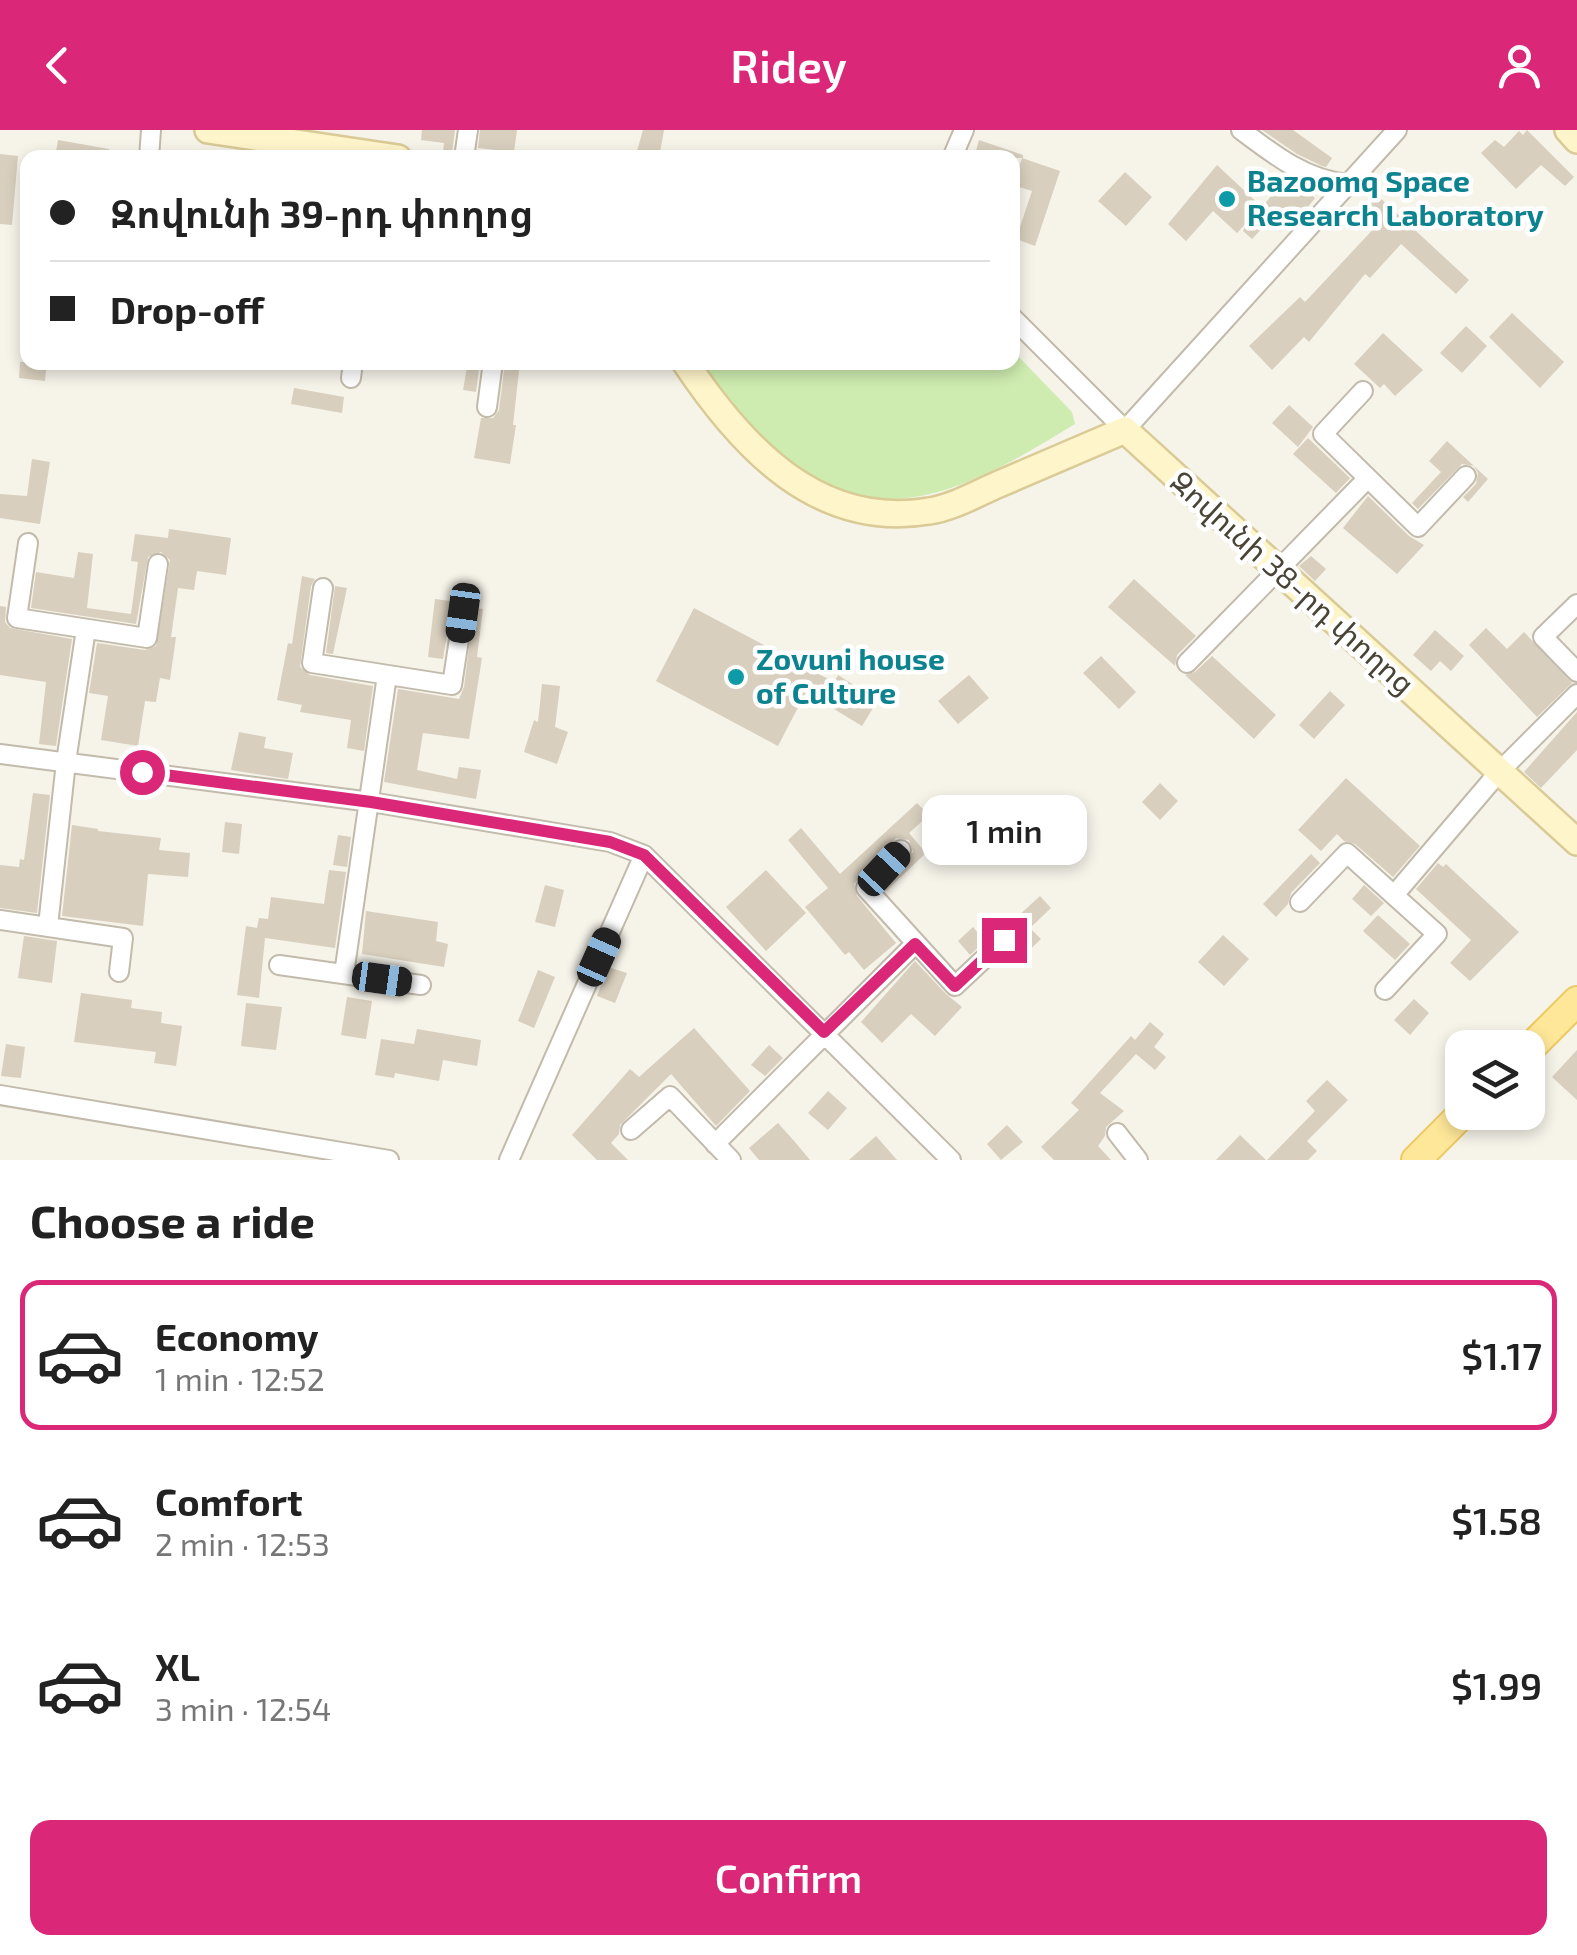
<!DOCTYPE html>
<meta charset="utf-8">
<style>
:root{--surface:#fff;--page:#f6f6f6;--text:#222;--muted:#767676;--line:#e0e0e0;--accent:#db2777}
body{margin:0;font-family:"Exo 2","Noto Sans Armenian",sans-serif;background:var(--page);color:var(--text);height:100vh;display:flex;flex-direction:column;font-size:38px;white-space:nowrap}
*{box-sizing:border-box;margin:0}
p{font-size:32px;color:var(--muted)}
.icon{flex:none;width:55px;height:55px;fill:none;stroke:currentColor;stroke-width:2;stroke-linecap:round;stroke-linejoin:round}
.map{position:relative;height:1030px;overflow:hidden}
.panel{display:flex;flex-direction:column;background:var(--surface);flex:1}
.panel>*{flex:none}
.top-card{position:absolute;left:20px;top:20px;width:1000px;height:220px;border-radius:20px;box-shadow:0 5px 15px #0003;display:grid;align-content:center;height:220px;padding:0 30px;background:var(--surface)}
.buttons{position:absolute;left:1445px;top:900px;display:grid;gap:20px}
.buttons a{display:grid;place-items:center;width:100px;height:100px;border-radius:20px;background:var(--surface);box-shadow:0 5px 15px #0003;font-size:50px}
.end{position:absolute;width:45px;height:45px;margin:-22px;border:12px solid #db2777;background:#fff;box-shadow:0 0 0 5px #fff}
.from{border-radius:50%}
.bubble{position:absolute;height:70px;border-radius:20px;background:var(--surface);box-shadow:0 5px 15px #0003;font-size:32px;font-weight:600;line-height:70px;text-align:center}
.car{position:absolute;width:30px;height:60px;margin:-30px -15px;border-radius:12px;box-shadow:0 0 8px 2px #0007;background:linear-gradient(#222 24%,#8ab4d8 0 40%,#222 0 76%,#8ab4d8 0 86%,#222 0)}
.top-card b{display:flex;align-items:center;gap:35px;height:95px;font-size:38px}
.top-card b+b{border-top:2px solid var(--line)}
.top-card i{width:25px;height:25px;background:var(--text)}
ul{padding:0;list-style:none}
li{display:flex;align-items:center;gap:30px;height:150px;margin:0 20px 15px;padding:0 10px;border:5px solid transparent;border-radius:20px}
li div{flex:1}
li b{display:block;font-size:38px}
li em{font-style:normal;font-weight:600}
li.on{border-color:var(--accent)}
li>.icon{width:90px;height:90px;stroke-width:1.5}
h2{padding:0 30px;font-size:45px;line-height:120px}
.primary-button{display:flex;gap:20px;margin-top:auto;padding:20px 30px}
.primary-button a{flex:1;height:115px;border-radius:20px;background:var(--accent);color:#fff;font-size:40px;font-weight:600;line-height:115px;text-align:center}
header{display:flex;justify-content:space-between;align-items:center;height:130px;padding:0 30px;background:var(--accent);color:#fff;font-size:45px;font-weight:600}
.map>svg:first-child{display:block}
</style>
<header><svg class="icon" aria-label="back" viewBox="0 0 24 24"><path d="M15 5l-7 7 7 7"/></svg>Ridey<svg class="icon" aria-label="person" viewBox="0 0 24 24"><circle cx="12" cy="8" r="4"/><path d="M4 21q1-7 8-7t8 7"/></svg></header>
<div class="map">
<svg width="1577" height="1030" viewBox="0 0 1577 1030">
<rect width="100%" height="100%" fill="#f6f3e9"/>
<path fill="#ceecb0" d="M1013 221 1072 282 1075 294C967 360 871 415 761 312 737 289 719 258 699 233L1012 232Z"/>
<path fill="#d8cfbe" d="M422 0H455L452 23 443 22 444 13 421 10Z
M480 0H517L514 22 478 18Z
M643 0H664L659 28H635Z
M1262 0H1293L1332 28 1326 37 1322 36 1297 24Z
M1527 0 1574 47 1565 56 1541 35 1516 59 1481 23 1495 10 1504 17 1519 1 1523 5Z
M58 10 109 19 108 28H55Z
M979 10 1023 25V28H974Z
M0 24 18 26 12 95 0 94Z
M1022 28 1060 41 1035 116 1016 109 1032 61 1013 55Z
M1217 35 1262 77 1287 47 1310 58 1307 62 1315 68 1297 91 1282 78 1252 109 1243 101 1248 91 1237 103 1213 81 1186 111 1168 94Z
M1125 42 1152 67 1126 96 1098 71Z
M1377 65 1469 150 1456 164 1401 114 1370 148 1365 144 1309 212 1304 207 1272 240 1249 216 1300 167 1305 172 1379 93 1364 79Z
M1512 183 1564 232 1540 258 1489 207Z
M1466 196 1487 216 1462 243 1440 223Z
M1383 203 1423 240 1395 266 1384 254 1380 258 1354 234Z
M20 232H47L45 251 19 248Z
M468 232H480L476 262 463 260Z
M505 232H520L513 295H516L510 334 474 328 481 288H493L499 280Z
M294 258 344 267 342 283 291 274Z
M1289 275 1313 297 1298 317 1272 293Z
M1308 308 1350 348 1336 363 1293 324Z
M1447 311 1488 349 1468 372 1463 367 1476 354 1478 343 1474 336 1462 334 1418 379 1412 373 1441 342 1429 331Z
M32 329 50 332 40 394 0 388V364L27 366Z
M1368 366 1409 406 1424 415 1397 444 1343 398Z
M169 399 231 408 226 445 197 441 194 460 178 458 171 507H176L170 550 160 548 156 572 145 571 138 616 101 610 108 566 89 563 97 513 145 520 156 516 170 430 161 422 148 427 136 494 31 478 36 442 74 448 78 422 93 424 87 478 131 484 138 432 131 431 135 404 168 408Z
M1311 426 1326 439 1315 451 1299 436Z
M302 446 315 449 311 456 300 537 310 545 373 556 364 621 347 618 351 590 300 582 302 575 277 570 288 513 292 514Z
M1134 449 1196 506 1177 525 1175 536 1108 477Z
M335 456 347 458 333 524 326 523Z
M435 469 458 472 451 481 443 529 428 527Z
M0 476 6 477 5 492 10 498 72 509 56 616 39 614 46 552 0 545Z
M474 478 483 479 477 527 482 528 469 609 423 603 417 640 457 649 459 637 481 640 476 669 384 652 398 559 459 569 464 557Z
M694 478 834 552 838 545 878 570 862 596 806 562 778 616 656 551Z
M1486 498 1507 519 1524 502 1572 553 1537 587 1469 515Z
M1435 500 1464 526 1451 541 1440 531 1431 541 1413 525Z
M1101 526 1136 562 1119 579 1083 543Z
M1212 526 1276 585 1254 609 1185 545 1195 542Z
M969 545 989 568 958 594 938 571Z
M542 554 560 556 555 597 568 602 557 634 524 622 534 590 538 592Z
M1330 561 1345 575 1314 609 1299 595Z
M1577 582V620L1541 658 1524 642Z
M239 602 266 607 264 618 293 623 288 649 231 640Z
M1346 648 1420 716 1393 747 1355 714 1344 711 1337 704 1321 721 1298 700Z
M1160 653 1178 671 1160 690 1142 672Z
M33 663 50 665 37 783 0 778V735L19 737 20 729 24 730Z
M917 673 929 685 909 703 926 723 886 761 883 758 913 722 909 710 896 708 854 754 857 766 896 813 864 840 849 822 845 825 805 777 828 758 788 710 801 698 840 744Z
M225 692 242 694 239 724 222 722Z
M72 695 98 699V701L161 708 159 720 190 723 188 747 148 744 143 796 62 786Z
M338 705 351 707 347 737 333 735Z
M1311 724 1320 733 1291 763 1288 774 1276 787 1263 774Z
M1438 733 1443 737 1446 734 1519 802 1470 851 1450 833 1471 810 1416 759Z
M329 740 346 742 335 818 265 808 259 868 237 865 246 796 257 798 259 788 268 789 271 767 324 774Z
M766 740 806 783 766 821 726 777Z
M545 755 564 760 555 797 535 792Z
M1364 755 1384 773 1371 786 1352 769Z
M1040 766 1051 778 1030 798 1041 809 1012 837 1003 828 1013 818 1016 808 1012 801 1005 798Z
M366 781 438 792 436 811 448 814 444 837 362 824Z
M1378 785 1410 814 1395 830 1363 801Z
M973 797 985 811 970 825 958 811Z
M1223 805 1249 829 1224 856 1198 832Z
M24 806 57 811 52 853 18 848Z
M915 831 946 864 962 877 935 906 911 884 882 913 861 892Z
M608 837 627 843 615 873 597 866Z
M538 840 555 847 534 898 518 891Z
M81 863 132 870 131 878 162 882 161 893 182 896 176 936 154 933 156 922 74 912Z
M347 867 372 871 366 909 341 905Z
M1414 869 1429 883 1410 905 1394 890Z
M246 873 282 877 276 920 241 916Z
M1150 892 1164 904 1154 917 1166 927 1155 940 1136 924 1100 963 1124 981 1106 997 1105 1006 1098 1016 1111 1030H1054L1041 1017 1079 980 1071 973 1131 906 1135 910Z
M694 898 750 961 716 996 671 944 620 995 619 1004 611 1013 628 1030H597L572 1005 630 939 639 947Z
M417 899 481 910 477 936 443 930 439 951 395 943 394 948 375 945 381 909 414 914Z
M6 914 25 917 21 948 1 946Z
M769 915 783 928 765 946 751 935Z
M1577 920V970L1552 947Z
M1327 950 1348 970 1307 1011 1317 1021 1308 1030H1267L1315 981 1306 971Z
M828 961 847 978 828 1000 808 983Z
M778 993 795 1012 810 1030H759L749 1018Z
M1007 995 1023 1012 1001 1030 987 1014Z
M1240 1005 1266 1030H1216Z
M876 1006 897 1030H849Z"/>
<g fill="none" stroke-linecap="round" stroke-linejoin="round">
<defs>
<path id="street" d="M1241 0C1274 25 1306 50 1348 54
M149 28 151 0
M464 28 468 0
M952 28 964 0
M1012 187 1125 300 1397 0
M351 248 353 232
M1363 261 1323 304 1418 397 1466 346
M487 277 493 232
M28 413 17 488 147 508 158 434
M323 458 312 533 452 555 463 483
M1577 474 1543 507 1577 542
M1187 533 1367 349
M0 624 371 672 610 712 644 725 951 1030
M901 720 866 758 955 856 1004 810
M1395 764 1499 642 1577 564
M1300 772 1347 723 1437 804 1385 860
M0 790 123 808 119 842
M48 796 66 632 86 499
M279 835 421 855
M344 844 387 545
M0 965 389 1030
M631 1000 670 966 731 1030
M1117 1003 1138 1030
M715 1014 915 814
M509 1030 644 725"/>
<path id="secondary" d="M208 0 398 28
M1568 0 1577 10
M685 232C741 316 817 400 929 381 952 378 978 363 999 354 1041 336 1083 318 1125 300L1577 712"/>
<path id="primary" d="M1528 920 1577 871
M1416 1030 1464 982"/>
</defs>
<use href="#street" stroke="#c2bbab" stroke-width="22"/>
<use href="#secondary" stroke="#d9ca96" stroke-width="30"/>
<use href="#primary" stroke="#ecc961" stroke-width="32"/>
<use href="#street" stroke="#fff" stroke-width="18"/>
<use href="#secondary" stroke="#fff5ca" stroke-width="25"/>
<use href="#primary" stroke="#ffe799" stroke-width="28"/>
</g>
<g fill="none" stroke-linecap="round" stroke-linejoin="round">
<path stroke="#db2777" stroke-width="12" d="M142 642 371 672 610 712 644 725 824 902 915 814 955 856 1004 810"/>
</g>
<g fill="#0f9aa8" stroke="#fff" stroke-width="4">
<circle cx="1227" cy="69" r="10"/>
<circle cx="736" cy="547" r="10"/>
</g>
<g text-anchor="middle" stroke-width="9" stroke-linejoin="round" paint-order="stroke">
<g font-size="30" font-weight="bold" fill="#0d838f" stroke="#fff" text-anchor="start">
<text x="1247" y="62">Bazoomq Space<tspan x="1247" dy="34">Research Laboratory</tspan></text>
<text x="756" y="540">Zovuni house<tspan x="756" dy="34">of Culture</tspan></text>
</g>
<g font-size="30" fill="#4a4437" stroke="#fff">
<text transform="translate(1292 453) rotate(42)" y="10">Զովունի 38-րդ փողոց</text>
</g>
</g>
</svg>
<div class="buttons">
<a><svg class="icon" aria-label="layers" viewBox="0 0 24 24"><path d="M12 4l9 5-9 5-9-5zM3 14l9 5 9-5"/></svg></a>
</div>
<i class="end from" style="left:142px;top:642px"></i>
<i class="end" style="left:1004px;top:810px"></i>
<div class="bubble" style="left:922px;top:665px;width:165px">1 min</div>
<i class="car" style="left:463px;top:483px;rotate:188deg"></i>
<i class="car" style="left:884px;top:739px;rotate:43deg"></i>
<i class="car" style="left:599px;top:827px;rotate:24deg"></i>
<i class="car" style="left:382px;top:849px;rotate:98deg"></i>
<div class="top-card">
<b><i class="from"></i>Զովունի 39-րդ փողոց</b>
<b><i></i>Drop-off</b>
</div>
</div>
<section class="panel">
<h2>Choose a ride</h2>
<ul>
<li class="on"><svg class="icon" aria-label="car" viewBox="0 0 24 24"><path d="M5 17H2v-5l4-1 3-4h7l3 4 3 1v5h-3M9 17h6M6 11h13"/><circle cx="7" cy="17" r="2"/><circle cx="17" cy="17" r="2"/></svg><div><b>Economy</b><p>1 min · 12:52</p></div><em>$1.17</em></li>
<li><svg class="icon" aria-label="car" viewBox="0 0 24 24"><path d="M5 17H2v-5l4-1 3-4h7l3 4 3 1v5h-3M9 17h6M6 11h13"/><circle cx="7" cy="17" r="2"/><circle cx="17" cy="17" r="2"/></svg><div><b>Comfort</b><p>2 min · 12:53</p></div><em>$1.58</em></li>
<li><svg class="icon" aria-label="car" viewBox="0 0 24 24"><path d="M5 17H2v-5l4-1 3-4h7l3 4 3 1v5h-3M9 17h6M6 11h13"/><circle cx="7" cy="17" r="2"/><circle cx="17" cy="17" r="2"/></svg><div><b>XL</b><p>3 min · 12:54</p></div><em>$1.99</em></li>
</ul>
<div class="primary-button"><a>Confirm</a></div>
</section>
